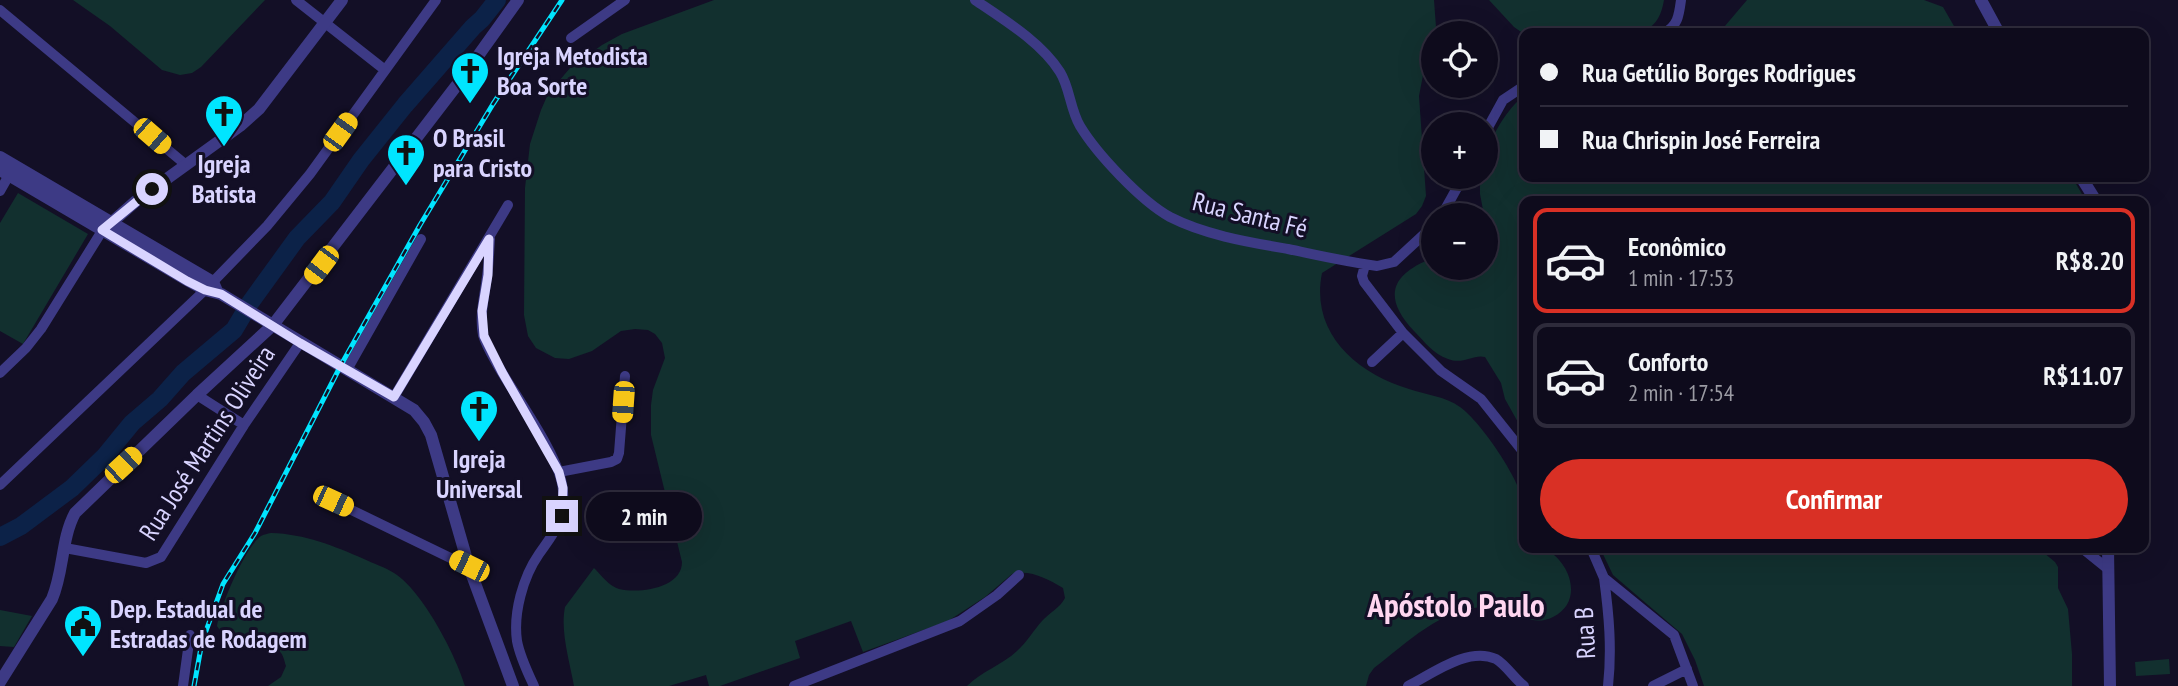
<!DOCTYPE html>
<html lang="pt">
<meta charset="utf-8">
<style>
:root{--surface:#0e0b1c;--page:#1c1929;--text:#f1f3f6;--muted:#9b9ba3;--line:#2e2b3b;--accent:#d93025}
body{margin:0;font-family:"PT Sans Narrow",sans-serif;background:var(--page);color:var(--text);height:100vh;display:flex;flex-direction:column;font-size:26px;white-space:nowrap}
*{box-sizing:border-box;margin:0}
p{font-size:23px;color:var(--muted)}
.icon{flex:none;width:38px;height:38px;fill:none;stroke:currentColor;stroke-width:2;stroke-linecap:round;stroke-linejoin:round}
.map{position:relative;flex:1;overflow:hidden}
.drawer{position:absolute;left:1519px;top:196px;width:630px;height:357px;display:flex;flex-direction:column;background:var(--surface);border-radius:14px;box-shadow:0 7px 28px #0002,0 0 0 2px var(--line)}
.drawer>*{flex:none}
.guide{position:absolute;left:1519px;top:28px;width:630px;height:154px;border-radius:14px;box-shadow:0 7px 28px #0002,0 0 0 2px var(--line);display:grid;align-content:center;height:154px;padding:0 21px;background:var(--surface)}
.buttons{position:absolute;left:1421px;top:21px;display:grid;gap:14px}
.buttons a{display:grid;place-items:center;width:77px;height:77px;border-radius:50%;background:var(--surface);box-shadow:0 7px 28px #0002,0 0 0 2px var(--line);font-size:35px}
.end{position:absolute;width:32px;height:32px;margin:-16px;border:9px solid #d9d4ff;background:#111;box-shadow:0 0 0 4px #111}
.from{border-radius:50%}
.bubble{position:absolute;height:49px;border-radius:24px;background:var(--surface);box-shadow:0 7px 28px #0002,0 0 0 2px var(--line);font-size:23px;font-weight:700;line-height:49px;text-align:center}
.car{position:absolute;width:21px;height:42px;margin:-21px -10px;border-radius:9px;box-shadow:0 0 5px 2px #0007;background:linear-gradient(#f5c518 24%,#345 0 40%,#f5c518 0 76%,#345 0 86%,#f5c518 0)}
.guide b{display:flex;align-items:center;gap:24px;height:66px;font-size:26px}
.guide b+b{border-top:2px solid var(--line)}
.guide i{width:18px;height:18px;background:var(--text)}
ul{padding:12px 0 0;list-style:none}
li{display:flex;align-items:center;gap:21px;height:105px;margin:0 14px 10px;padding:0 7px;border:4px solid var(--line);border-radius:14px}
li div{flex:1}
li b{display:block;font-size:26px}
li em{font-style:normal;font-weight:700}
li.on{border-color:var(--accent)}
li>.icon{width:63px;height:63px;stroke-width:1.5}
.primary-button{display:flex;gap:14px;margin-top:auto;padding:14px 21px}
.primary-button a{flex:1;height:80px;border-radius:42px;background:var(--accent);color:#fff;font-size:28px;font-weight:700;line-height:80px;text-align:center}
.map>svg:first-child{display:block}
</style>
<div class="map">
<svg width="2178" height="686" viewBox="0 0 2178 686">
<rect width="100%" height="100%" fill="#130f26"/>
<path fill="#12302f" d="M73 0H265L201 67 192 73 180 75 162 70 110 26Z
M714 0H1434L1436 27 1424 70 1419 96 1426 196 1422 206 1416 214 1322 273C1310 333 1356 373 1409 389 1426 395 1445 396 1460 407 1481 422 1520 479 1524 505 1526 518 1524 534 1524 548 1530 548 1541 546 1545 549 1571 562 1584 602 1553 617 1529 629 1512 607 1486 607 1442 607 1407 643 1374 668L1369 675 1366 686H967C982 671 1002 665 1017 651 1027 642 1033 631 1042 621 1049 613 1060 608 1065 598L1063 588C1048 579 1030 569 1012 574L985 597 948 621 863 652 851 621 795 641 800 658 720 686H709L706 675 669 686H574C570 662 560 632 565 607L594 568C601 575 609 586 619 589 640 594 682 588 682 562L651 435V405L653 390 665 358 662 343 655 334 648 330 635 329 621 331 592 351 569 359 555 358 536 348 528 336 524 315 525 188 530 144 541 110 548 94 570 68 602 45 622 34Z
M1489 0H1664C1661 17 1656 26 1640 33L1524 34 1514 27Z
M1747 0H1924L1943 7 1958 33H1719Z
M1524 96V177H2072L2086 201H1524V433L1505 399 1501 383 1485 357C1473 354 1463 365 1448 359 1433 354 1425 342 1414 331 1382 297 1391 274 1433 258V268H1486V215H1484L1480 194V177H1486C1486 171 1485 165 1486 159 1488 140 1508 107 1524 96Z
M18 193 88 234 23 344 0 331V223Z
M271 533C305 534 334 546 364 559 374 564 385 567 394 573 422 590 456 655 465 686H268L281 677 286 666C284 661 284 655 279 651 264 638 229 646 217 626 220 607 245 547 261 536 265 534 267 534 271 533Z
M1600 548H2038L2055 562 2058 567V588L2068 609 2072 654V686H1704L1695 660 1682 634 1613 575Z
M0 610 32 616 14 647 0 646Z
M2169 659 2170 674 2136 676 2135 662Z"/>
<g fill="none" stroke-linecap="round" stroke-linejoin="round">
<path stroke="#0c2248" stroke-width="18" d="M0 537 21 526 72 488 105 456 132 423 160 399 183 373 234 330 250 303 297 238 332 202 361 160 405 105 473 27 482 19 497 0"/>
<path stroke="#3d3a85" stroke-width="10" d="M296 0 385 70
M975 0C1003 19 1041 42 1060 72 1070 88 1070 109 1080 126 1097 154 1141 201 1170 217 1205 235 1248 242 1288 249 1317 255 1347 262 1377 266L1394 262 1433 226
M0 10 185 164
M1664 33C1678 26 1679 15 1681 0
M571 38 625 0
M1486 131 1503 100 1524 86
M0 191 13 168
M1442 215 1463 177
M490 239C489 251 489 264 487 276 485 295 479 315 483 335 486 345 492 355 497 364 515 396 561 457 563 491 565 521 555 531 539 554 523 577 513 613 517 641 520 657 527 671 534 686
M1365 265 1362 276 1364 282 1403 333 1441 371 1481 399 1524 453
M1372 362 1403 333
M348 368 421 239
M0 373 26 348 41 329 102 231
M197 395 244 425
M394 397 508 205
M559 472 611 462 617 459 619 453 625 376
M0 485 205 290 267 226 310 174 436 0
M333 501 469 567
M65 548 146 563 161 557 244 425 300 343
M1591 548 1604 578 1674 635 1693 686
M2082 548 2108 569
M1604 578C1609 615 1612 649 1608 686
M183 686 190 635
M794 686 960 621 997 595 1019 575
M1408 686C1432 674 1468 646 1496 659 1506 665 1514 678 1524 686
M1653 686 1687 669"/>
<path stroke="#3d3a85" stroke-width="12" d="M1981 0 1999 33
M0 157 213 282 217 291
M0 170 187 280 205 290 221 294 414 410 424 422 431 435 469 567 513 686
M2081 177 2096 201
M102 231 136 201 240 126 259 109 342 0
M2108 548 2110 686
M0 682 52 599C64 571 61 539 75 513L197 395 273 325 460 81 518 0"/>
<defs>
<path id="rail" d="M194 686 202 642 223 584 255 533 341 365 420 225 493 104 562 0"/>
</defs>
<use href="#rail" stroke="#00e5ff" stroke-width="5"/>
<use href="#rail" stroke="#130f26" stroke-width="2.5" stroke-dasharray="8" stroke-linecap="butt"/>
</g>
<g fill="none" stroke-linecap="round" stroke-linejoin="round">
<path stroke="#d9d4ff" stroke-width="9" d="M152 189 102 230 187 281 205 290 221 294 300 343 394 397 489 239 488 275 482 311 484 336 502 372 559 472 563 488 562 516"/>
</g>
<defs>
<symbol id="church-pin" viewBox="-11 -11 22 30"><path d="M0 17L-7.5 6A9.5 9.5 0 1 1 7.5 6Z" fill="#00e5ff" stroke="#130f26"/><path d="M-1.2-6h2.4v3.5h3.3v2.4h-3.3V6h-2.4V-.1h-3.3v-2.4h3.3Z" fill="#111"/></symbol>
<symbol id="civic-pin" viewBox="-11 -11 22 30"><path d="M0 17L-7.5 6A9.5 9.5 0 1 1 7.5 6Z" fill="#00e5ff" stroke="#130f26"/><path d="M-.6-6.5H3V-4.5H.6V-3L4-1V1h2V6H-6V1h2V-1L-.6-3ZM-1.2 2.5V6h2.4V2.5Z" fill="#111"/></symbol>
</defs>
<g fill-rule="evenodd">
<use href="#church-pin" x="448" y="49" width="44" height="60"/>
<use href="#church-pin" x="202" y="92" width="44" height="60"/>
<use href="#church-pin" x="384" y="131" width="44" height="60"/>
<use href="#church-pin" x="457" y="387" width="44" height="60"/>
<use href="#civic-pin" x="61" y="602" width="44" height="60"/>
</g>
<g text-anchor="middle" stroke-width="6" stroke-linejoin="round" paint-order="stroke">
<g font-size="26" font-weight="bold" fill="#d9d4ff" stroke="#130f26" text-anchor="start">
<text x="497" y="65">Igreja Metodista<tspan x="497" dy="30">Boa Sorte</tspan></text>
<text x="433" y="147">O Brasil<tspan x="433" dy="30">para Cristo</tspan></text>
<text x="224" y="173" text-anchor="middle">Igreja<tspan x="224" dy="30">Batista</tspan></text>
<text x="479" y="468" text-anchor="middle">Igreja<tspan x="479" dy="30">Universal</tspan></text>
<text x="110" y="618">Dep. Estadual de<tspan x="110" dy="30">Estradas de Rodagem</tspan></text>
</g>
<g font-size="26" fill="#d9d4ff" stroke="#130f26">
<text transform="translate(1250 215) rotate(14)" y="9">Rua Santa Fé</text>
<text transform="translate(207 443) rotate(-57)" y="9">Rua José Martins Oliveira</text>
<text transform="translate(1585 633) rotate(-93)" y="9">Rua B</text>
</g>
<g font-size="33" font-weight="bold" fill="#ffd6f0" stroke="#130f26">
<text x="1456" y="617">Apóstolo Paulo</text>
</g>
</g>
</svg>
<div class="buttons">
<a><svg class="icon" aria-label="locate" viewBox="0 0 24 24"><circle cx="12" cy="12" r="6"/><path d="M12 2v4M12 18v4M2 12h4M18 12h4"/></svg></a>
<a>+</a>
<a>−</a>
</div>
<i class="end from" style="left:152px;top:189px"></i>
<i class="end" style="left:562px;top:516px"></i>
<div class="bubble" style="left:586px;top:492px;width:116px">2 min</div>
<i class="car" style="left:340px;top:132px;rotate:36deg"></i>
<i class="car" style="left:152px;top:136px;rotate:131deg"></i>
<i class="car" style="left:321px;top:265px;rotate:217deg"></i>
<i class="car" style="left:623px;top:402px;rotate:184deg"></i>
<i class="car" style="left:123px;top:465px;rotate:47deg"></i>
<i class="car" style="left:333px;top:501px;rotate:115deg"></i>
<i class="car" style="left:469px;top:566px;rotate:296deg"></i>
<div class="guide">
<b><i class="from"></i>Rua Getúlio Borges Rodrigues</b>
<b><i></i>Rua Chrispin José Ferreira</b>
</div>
<section class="drawer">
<ul>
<li class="on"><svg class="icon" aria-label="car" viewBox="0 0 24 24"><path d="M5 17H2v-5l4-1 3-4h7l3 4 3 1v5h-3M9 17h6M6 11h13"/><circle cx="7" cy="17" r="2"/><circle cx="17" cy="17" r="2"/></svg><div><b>Econômico</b><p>1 min · 17:53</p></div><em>R$8.20</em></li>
<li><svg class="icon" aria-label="car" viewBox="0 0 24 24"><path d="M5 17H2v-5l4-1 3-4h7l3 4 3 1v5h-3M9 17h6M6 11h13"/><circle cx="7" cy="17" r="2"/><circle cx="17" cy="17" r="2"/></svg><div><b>Conforto</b><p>2 min · 17:54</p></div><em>R$11.07</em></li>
</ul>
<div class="primary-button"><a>Confirmar</a></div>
</section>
</div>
